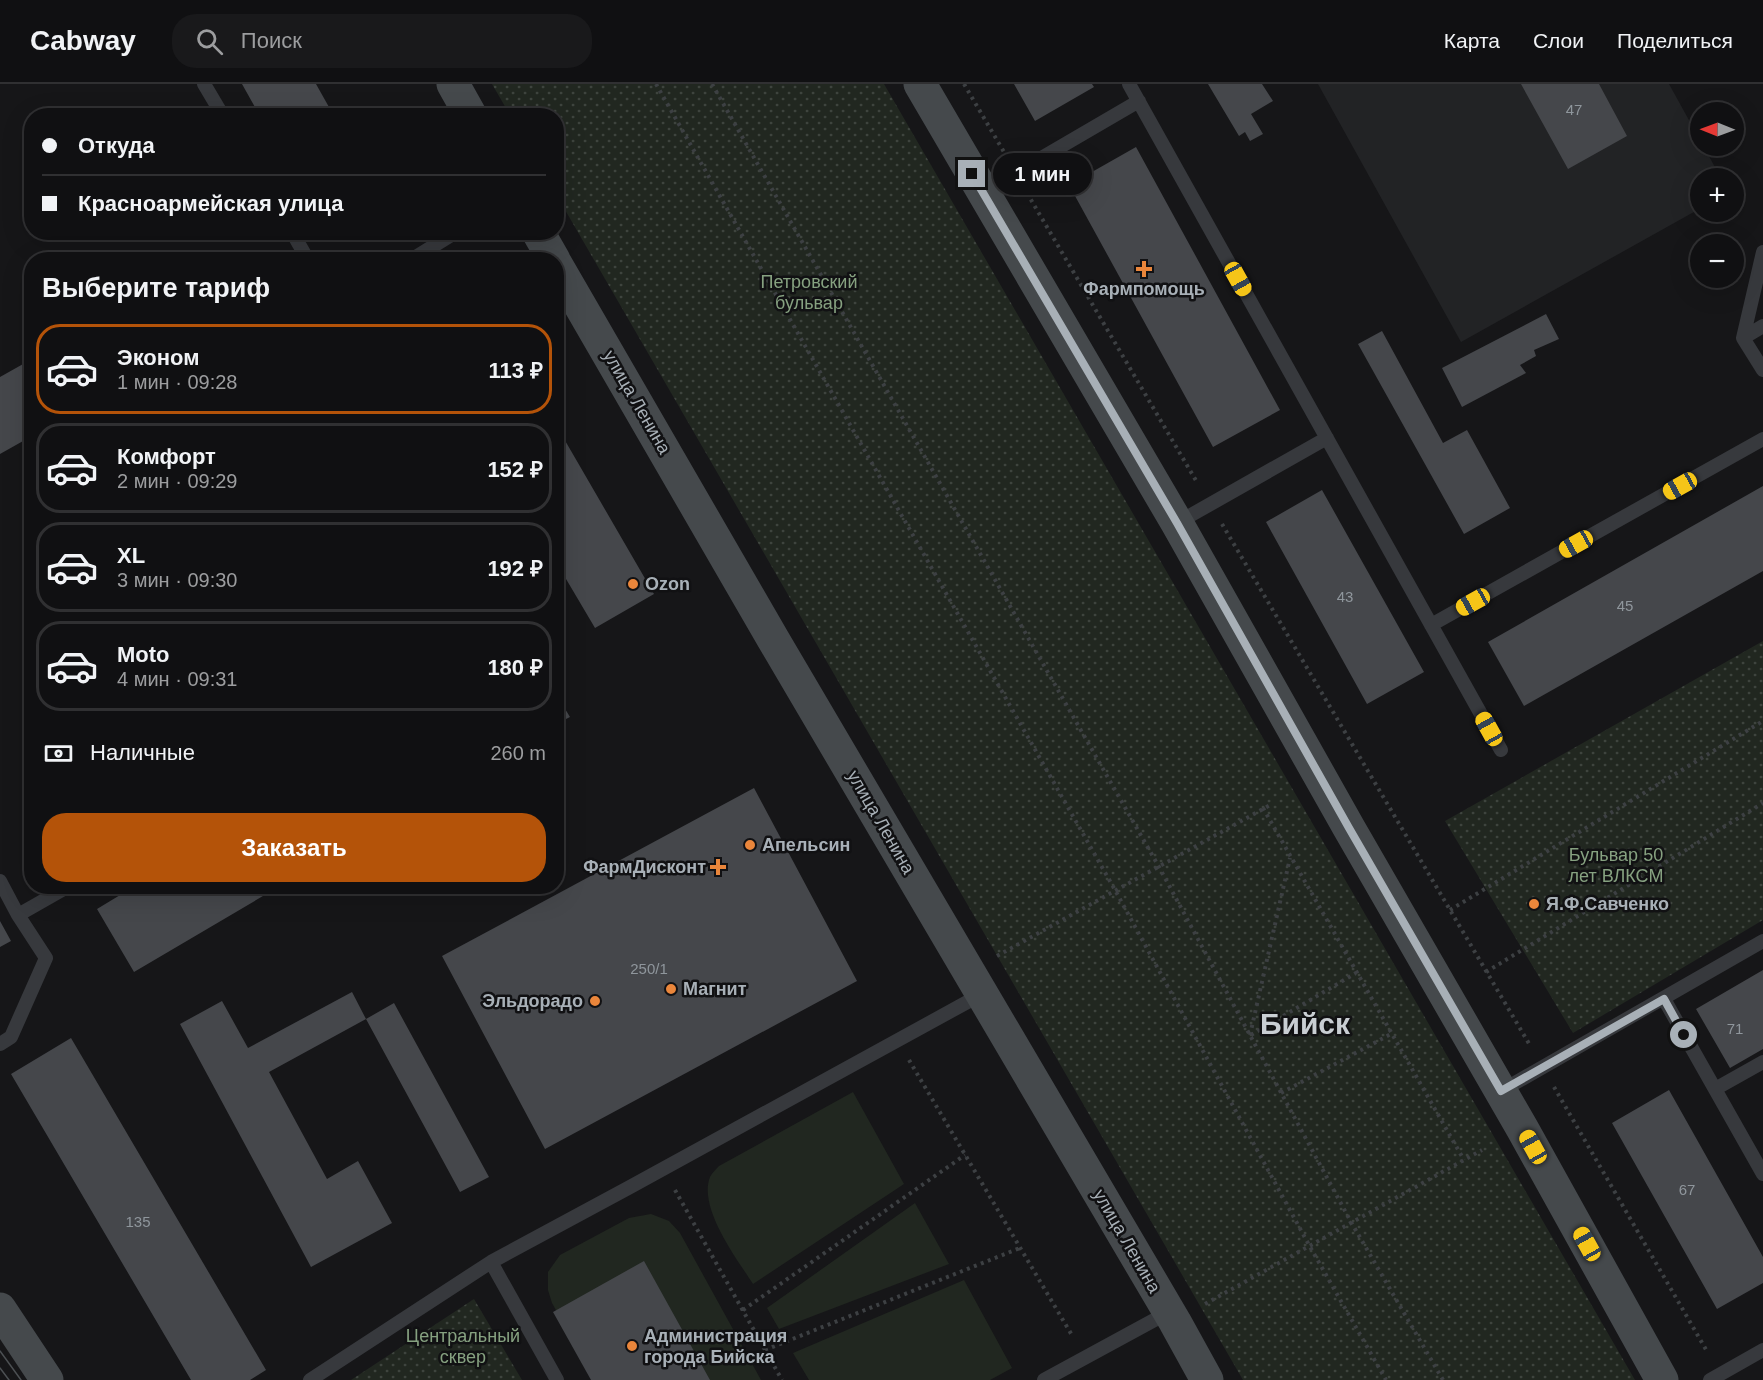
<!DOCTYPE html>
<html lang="ru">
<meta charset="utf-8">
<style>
:root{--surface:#101012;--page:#19191b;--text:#f1f3f6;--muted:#9c9d9f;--line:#303032;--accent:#b45309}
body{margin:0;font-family:Arial,sans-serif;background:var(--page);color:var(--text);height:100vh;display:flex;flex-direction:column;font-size:22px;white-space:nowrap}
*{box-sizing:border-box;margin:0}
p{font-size:20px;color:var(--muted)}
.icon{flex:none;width:33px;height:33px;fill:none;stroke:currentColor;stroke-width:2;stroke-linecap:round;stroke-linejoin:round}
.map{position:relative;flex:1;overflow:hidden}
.drawer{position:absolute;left:24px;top:168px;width:540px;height:642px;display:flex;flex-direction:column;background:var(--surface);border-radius:24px;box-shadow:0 6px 24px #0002,0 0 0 2px var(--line)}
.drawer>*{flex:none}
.banner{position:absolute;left:24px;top:24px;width:540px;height:132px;border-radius:24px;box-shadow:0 6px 24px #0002,0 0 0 2px var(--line);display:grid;align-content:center;height:132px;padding:0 18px;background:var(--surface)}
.needle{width:39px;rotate:271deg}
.fabs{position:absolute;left:1690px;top:18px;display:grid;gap:12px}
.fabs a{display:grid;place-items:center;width:54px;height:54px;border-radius:50%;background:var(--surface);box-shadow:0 6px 24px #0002,0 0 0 2px var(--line);font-size:30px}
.end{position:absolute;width:27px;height:27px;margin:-14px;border:8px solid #a8b0b7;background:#111;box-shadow:0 0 0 3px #111}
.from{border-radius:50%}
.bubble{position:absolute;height:42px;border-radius:21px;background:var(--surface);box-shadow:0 6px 24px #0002,0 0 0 2px var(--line);font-size:20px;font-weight:800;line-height:42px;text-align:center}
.car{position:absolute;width:18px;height:36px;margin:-18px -9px;border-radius:8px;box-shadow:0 0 4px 2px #0007;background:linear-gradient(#f5c518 24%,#345 0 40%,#f5c518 0 76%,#345 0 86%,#f5c518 0)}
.banner b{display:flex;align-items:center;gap:21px;height:57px;font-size:22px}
.banner b+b{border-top:2px solid var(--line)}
.banner i{width:15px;height:15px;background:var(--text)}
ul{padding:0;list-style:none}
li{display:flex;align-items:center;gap:18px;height:90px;margin:0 12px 9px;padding:0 6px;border:3px solid var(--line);border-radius:24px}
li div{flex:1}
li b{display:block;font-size:22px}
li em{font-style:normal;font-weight:800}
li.current{border-color:var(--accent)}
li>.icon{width:54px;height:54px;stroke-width:1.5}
h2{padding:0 18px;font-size:27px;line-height:72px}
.pay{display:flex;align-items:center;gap:15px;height:66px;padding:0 18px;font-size:22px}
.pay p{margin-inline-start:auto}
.button{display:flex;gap:12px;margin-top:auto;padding:12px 18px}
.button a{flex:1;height:69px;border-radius:24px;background:var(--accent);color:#fff;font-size:24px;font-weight:800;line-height:69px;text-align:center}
header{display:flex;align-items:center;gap:36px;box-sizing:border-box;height:84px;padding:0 30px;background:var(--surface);border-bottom:2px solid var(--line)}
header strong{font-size:28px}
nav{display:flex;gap:33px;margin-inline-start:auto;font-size:21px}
.search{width:420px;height:54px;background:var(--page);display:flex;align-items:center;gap:15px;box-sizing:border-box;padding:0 21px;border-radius:24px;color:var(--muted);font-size:22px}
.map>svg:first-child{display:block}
</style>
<header>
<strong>Cabway</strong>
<div class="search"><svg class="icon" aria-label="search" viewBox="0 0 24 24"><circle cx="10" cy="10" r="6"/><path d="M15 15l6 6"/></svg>Поиск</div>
<nav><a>Карта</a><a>Слои</a><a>Поделиться</a></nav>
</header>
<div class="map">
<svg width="1763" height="1296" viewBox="0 0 1763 1296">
<defs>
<pattern id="park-dots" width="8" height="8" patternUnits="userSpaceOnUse" patternTransform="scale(1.5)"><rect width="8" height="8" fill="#212720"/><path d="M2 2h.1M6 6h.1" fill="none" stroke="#3e443e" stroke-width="1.8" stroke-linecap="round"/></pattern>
</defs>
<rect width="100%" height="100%" fill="#161618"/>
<path fill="#222325" d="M1318 0H1669L1721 94H1701V124L1461 258Z"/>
<path fill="#212720" d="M853 1008 904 1100 753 1200C737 1175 698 1124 710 1093 712 1089 716 1085 719 1082Z
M915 1119 949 1180 779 1245 767 1224Z
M651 1130 669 1137 680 1149 761 1296H595L552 1219 548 1206V1188L560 1171 629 1134Z
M964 1196 1012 1284 990 1296H809L793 1269Z"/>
<path fill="url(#park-dots)" d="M492 0H884L1635 1296H1243L557 112 556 32 510 31Z
M1763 557V836L1573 949 1445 737Z
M474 1215 522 1296H351Z"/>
<path fill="#45474b" d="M242 0H316L334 32H260Z
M1014 0H1092L1094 3 1035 37Z
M1208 0H1262L1273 17 1251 30 1263 50 1250 57 1245 48 1239 52Z
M1521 0H1599L1627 52 1568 85Z
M1136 63 1280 326 1213 363 1069 101Z
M1546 230 1559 255 1534 266 1536 272 1520 281 1526 289 1462 323 1442 284Z
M1382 247 1443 359 1467 346 1510 424 1464 450 1358 260Z
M32 275V352L0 370V293Z
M556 341 654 510 595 544 556 478Z
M1763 402V487L1524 622 1488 558Z
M1322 406 1424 588 1367 620 1266 438Z
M556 610 570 633 556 640Z
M754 704 857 897 545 1065 442 872Z
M135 802H280L134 888 97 825Z
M0 837 11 857 0 863Z
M1763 886V965L1730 984 1696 925Z
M352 908 366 935 394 919 489 1093 460 1108 366 935 269 988 327 1095 358 1077 392 1139 311 1183 180 940 222 917 248 964Z
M71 954 266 1286 250 1296H191L11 990Z
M1669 1006 1763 1173V1199L1717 1225 1612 1039Z
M644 1177 710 1296H591L553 1228Z"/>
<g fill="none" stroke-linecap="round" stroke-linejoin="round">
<path stroke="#3d4043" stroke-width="4" stroke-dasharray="3 4.5" stroke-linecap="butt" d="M656 0 1115 806 1309 1161 1386 1296
M712 0 1159 783 1351 1138 1443 1296
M964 0 1004 68
M1027 109 1198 400
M1222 440 1531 963
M1263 724 1464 1076
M1450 826 1763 637
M997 872 1272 720
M1486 888 1763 719
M1250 951 1290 774
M1251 951 1356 889
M909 976 1073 1253
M1554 1003 1708 1269
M1281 1009 1391 950
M675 1106 782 1296
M1205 1220 1482 1066
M743 1226 965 1071
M765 1266 1020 1164"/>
<path stroke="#37393d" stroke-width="14" d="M204 0 223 32
M1129 0 1501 666
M983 108 1139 17
M292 148 308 176
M411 176 456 148
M1763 242 1743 254 1763 286
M1743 254 1763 168
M1177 439 1327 354
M1431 541 1763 355
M0 797 18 831 69 802
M1664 915 1763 1090
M0 960 11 953 46 874 18 831
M1715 1005 1763 978
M1501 1007 1763 857
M491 1178 557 1296
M310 1296 491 1178 630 1103 982 910
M1044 1296 1169 1228
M1710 1296 1763 1266"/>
<path stroke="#45494c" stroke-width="33" d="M453 0 471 32
M920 0 1177 439 1349 744 1522 1044 1662 1296
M538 148 554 176
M556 180 773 555 1175 1238 1207 1296
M0 1225 47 1296"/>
<path stroke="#4c5053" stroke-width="1.5" d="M0 1267 21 1296
M0 1284 9 1296"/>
</g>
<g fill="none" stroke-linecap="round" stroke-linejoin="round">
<path stroke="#a8b0b7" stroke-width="8" d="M972 90 1177 439 1349 744 1501 1007 1664 915 1684 951"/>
</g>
<g fill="#ea863b" stroke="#111113" stroke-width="2">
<path d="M1141 176h6v6h6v6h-6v6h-6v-6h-6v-6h6z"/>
<circle cx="633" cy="500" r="6"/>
<circle cx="750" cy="761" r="6"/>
<path d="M715 774h6v6h6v6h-6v6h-6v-6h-6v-6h6z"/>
<circle cx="1534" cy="820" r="6"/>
<circle cx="671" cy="905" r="6"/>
<circle cx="595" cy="917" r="6"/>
<circle cx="632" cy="1262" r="6"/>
</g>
<g text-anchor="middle" stroke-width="5" stroke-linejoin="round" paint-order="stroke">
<g font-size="15" fill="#8f969c">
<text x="1574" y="31">47</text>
<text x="1345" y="518">43</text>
<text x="1625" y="527">45</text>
<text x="649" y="890">250/1</text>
<text x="1735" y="950">71</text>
<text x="1687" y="1111">67</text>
<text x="138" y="1143">135</text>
</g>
<g font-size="18" fill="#86a180" stroke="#111113">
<text x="809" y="204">Петровский<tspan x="809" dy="21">бульвар</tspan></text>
<text x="1616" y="777">Бульвар 50<tspan x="1616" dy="21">лет ВЛКСМ</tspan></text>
<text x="463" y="1258">Центральный<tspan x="463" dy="21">сквер</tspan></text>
</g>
<g font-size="18" font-weight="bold" fill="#a8b0b7" stroke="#111113" text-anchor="start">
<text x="1144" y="211" text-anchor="middle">Фармпомощь</text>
<text x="645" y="506">Ozon</text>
<text x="762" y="767">Апельсин</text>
<text x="706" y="789" text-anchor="end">ФармДисконт</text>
<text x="1546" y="826">Я.Ф.Савченко</text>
<text x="683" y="911">Магнит</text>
<text x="583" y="923" text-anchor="end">Эльдорадо</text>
<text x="644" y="1258">Администрация<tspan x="644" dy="21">города Бийска</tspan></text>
</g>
<g font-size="18" fill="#a8b0b7" stroke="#111113">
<text transform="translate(637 318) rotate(60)" y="6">улица Ленина</text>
<text transform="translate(881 738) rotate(60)" y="6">улица Ленина</text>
<text transform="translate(1127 1157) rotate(60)" y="6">улица Ленина</text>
</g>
<g font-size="30" font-weight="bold" fill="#c9ced3" stroke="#111113">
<text x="1305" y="950">Бийск</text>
</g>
</g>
</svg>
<div class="fabs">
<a><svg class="needle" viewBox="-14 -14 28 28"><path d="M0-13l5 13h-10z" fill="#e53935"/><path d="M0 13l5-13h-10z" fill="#9c9d9f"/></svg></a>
<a>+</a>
<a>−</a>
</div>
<i class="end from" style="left:1684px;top:951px"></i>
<i class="end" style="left:972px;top:90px"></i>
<div class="bubble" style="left:993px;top:69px;width:99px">1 мин</div>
<i class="car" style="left:1238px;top:195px;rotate:151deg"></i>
<i class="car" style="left:1680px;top:402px;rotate:241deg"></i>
<i class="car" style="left:1576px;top:460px;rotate:241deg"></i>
<i class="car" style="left:1473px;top:518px;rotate:241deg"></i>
<i class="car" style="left:1489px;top:645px;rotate:331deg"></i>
<i class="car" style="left:1533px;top:1063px;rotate:331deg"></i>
<i class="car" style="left:1587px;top:1160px;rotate:331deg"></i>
<div class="banner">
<b><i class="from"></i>Откуда</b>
<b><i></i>Красноармейская улица</b>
</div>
<section class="drawer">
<h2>Выберите тариф</h2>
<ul>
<li class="current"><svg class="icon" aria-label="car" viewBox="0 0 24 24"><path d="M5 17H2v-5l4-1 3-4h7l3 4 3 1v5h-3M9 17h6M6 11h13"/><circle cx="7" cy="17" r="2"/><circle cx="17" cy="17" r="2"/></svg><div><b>Эконом</b><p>1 мин · 09:28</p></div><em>113 ₽</em></li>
<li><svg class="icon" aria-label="car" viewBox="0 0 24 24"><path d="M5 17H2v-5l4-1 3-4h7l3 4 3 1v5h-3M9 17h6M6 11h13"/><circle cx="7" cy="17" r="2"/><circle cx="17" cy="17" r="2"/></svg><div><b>Комфорт</b><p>2 мин · 09:29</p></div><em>152 ₽</em></li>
<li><svg class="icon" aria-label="car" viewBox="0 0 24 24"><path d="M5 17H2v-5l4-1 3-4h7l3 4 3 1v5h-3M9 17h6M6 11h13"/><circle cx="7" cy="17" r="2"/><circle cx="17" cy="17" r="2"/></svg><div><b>XL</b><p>3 мин · 09:30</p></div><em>192 ₽</em></li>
<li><svg class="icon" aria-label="car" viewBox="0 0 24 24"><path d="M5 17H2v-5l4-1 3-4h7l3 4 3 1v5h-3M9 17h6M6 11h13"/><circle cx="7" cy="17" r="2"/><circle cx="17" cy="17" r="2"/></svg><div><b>Moto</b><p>4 мин · 09:31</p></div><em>180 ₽</em></li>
</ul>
<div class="pay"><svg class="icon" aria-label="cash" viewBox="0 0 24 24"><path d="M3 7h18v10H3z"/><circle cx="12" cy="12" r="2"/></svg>Наличные<p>260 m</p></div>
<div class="button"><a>Заказать</a></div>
</section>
</div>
